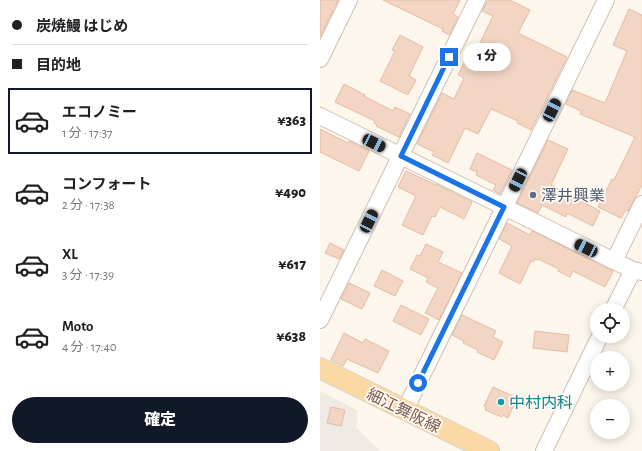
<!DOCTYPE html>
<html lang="ja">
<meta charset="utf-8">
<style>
:root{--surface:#fff;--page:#f6f6f6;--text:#202124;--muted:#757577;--line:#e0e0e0;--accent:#111827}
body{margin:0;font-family:"Alegreya Sans","Noto Sans JP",sans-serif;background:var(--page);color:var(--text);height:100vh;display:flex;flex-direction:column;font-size:15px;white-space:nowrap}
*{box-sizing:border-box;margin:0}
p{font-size:13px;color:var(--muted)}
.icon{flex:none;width:22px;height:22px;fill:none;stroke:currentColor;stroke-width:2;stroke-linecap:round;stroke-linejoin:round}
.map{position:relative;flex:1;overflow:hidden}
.panel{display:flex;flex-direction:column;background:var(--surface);width:320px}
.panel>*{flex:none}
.top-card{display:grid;align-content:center;height:88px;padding:0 12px;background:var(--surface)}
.controls{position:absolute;left:270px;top:303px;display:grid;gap:8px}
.controls a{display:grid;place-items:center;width:40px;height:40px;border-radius:50%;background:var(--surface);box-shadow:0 2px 10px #0003;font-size:20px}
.end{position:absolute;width:18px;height:18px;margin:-9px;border:5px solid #1a73e8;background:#fff;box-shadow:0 0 0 2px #fff}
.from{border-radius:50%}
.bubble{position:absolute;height:28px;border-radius:14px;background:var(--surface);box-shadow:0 2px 10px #0003;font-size:13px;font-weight:800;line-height:28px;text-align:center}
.car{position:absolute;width:12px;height:24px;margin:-12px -6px;border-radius:5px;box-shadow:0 0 3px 1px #0007;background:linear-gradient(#222 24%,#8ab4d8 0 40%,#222 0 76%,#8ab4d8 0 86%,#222 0)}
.top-card b{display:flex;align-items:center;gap:14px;height:38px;font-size:15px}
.top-card b+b{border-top:1px solid var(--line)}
.top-card i{width:10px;height:10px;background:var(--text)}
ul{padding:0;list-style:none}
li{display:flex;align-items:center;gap:12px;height:66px;margin:0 8px 6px;padding:0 4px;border:2px solid transparent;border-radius:0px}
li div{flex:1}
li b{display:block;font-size:15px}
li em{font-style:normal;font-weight:800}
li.current{border-color:var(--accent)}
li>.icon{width:36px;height:36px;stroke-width:1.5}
.button{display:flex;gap:8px;margin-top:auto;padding:8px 12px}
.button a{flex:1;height:46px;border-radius:24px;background:var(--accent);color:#fff;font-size:16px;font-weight:800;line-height:46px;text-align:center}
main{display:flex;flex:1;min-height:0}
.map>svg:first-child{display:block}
</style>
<main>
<section class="panel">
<div class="top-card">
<b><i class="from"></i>炭焼鰻 はじめ</b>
<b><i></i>目的地</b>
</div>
<ul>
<li class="current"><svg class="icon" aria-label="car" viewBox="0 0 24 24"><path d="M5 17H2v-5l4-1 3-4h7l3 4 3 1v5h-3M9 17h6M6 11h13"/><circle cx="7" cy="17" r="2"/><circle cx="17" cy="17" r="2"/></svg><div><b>エコノミー</b><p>1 分 · 17:37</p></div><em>¥363</em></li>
<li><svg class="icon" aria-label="car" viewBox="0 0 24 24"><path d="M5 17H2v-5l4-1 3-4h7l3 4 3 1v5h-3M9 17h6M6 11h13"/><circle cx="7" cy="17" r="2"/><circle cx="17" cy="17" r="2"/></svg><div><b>コンフォート</b><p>2 分 · 17:38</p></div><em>¥490</em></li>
<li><svg class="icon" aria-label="car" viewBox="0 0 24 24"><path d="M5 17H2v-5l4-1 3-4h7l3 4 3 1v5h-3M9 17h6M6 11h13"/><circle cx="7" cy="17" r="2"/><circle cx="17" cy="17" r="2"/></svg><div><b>XL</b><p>3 分 · 17:39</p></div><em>¥617</em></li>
<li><svg class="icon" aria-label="car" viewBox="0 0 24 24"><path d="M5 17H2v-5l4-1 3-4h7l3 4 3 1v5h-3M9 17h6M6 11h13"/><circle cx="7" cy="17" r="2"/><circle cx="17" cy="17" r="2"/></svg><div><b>Moto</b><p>4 分 · 17:40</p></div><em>¥638</em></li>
</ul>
<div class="button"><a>確定</a></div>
</section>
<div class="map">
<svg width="322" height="451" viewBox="0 0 322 451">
<rect width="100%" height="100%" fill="#fdf6ec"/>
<path fill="#efe9e4" d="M0 391 38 411 36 427 60 451H0Z"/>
<path fill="#f3d5c3" stroke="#e6bba3" d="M0 0H18L0 37Z
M63 0H140L133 14 138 17 129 35 122 31 123 29Z
M168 0H190L210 10 198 33 247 57 211 130 197 123 198 121 171 109 158 134 145 128 128 163 112 155 114 152 97 144 122 93 134 99 144 78 138 75 152 47 157 49 173 16 162 11Z
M309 9 322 15V185L308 211 306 210 301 218 278 207 292 179 294 180 315 137 260 114 261 111 246 104 252 90 285 103 307 51 293 45Z
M80 35 103 47 89 76 96 80 88 95 60 81 75 51 72 50Z
M24 84 45 95 44 96 73 111 75 107 90 114 79 137 56 126 57 125 54 123 55 121 15 102Z
M0 129 28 143 29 141 49 151 39 171 0 152Z
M228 140 248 149 231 185 280 211 273 226 247 213 246 217 222 205 218 213 197 203Z
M157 153 192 170 180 194 173 190 176 185 156 175 157 172 150 169Z
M86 171 116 185V184L152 202 144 219 120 207 115 217 112 216 103 235 82 225 96 196 78 187Z
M187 223 210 235 212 231 293 271 285 287 253 271 250 277 238 271 239 269 218 259V260L215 259 213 262 211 261 200 284 179 273 192 246 179 239Z
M10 243 24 250 19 259 5 253Z
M106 244 123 252 118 262 142 273 119 320 105 313 118 288 106 282 108 278 90 269 97 255 100 256Z
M62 270 83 281 75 296 54 286Z
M29 283 50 293 42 309 21 299Z
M81 305 109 319 101 335 73 321Z
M142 315 176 331 173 337 183 342 174 360 157 352 158 350 143 343 144 341 132 335Z
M215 331 249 335 247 352 213 348Z
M24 333 43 343 45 339 69 351 58 373 27 359 23 366 11 360Z
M173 387 197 398 188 418 183 415 182 417 165 410 166 407 164 406Z
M11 407 25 410 21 426 7 423Z"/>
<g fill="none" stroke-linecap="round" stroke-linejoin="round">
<defs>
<path id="minor" d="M0 59 29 0
M0 116 294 261 313 270 322 272
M294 261 322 204
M293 310 313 270
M0 320 157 0
M85 410 286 0
M224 451 280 336"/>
<path id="major" d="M0 368 169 451"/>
</defs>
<use href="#minor" stroke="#d1beb0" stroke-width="18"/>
<use href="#major" stroke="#dad1cd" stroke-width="22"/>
<use href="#minor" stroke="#fff" stroke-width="16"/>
<use href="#major" stroke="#fbd9a5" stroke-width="20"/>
</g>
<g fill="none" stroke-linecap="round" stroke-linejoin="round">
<path stroke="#1a73e8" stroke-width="5" d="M98 383 184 207 81 156 129 57"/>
</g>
<circle fill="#5c6f8a" stroke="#fffaf3" stroke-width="1.5" cx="213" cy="195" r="4"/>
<circle fill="#0f9aa8" stroke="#fffaf3" stroke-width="1.5" cx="181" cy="402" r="4"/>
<g text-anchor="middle" stroke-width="3.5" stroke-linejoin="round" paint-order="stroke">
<g font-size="16" fill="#4e5e75" stroke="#fffaf3" text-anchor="start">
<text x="221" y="201">澤井興業</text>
</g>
<g font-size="16" fill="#0d838f" stroke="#fffaf3" text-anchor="start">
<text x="189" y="408">中村内科</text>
</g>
<g font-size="16" fill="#7a5c4d" stroke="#fffaf3">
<text transform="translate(84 410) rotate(26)" y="6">細江舞阪線</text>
</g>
</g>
</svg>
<div class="controls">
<a><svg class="icon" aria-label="locate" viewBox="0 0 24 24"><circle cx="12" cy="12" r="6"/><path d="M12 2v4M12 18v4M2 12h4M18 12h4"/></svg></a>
<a>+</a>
<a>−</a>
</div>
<i class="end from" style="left:98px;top:383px"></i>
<i class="end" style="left:129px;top:57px"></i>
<div class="bubble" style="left:143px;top:43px;width:48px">1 分</div>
<i class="car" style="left:232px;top:110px;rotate:26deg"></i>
<i class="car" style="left:54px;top:143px;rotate:116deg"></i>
<i class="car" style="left:198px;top:180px;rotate:206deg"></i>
<i class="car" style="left:49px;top:221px;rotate:26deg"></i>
<i class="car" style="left:266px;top:248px;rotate:296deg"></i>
</div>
</main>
